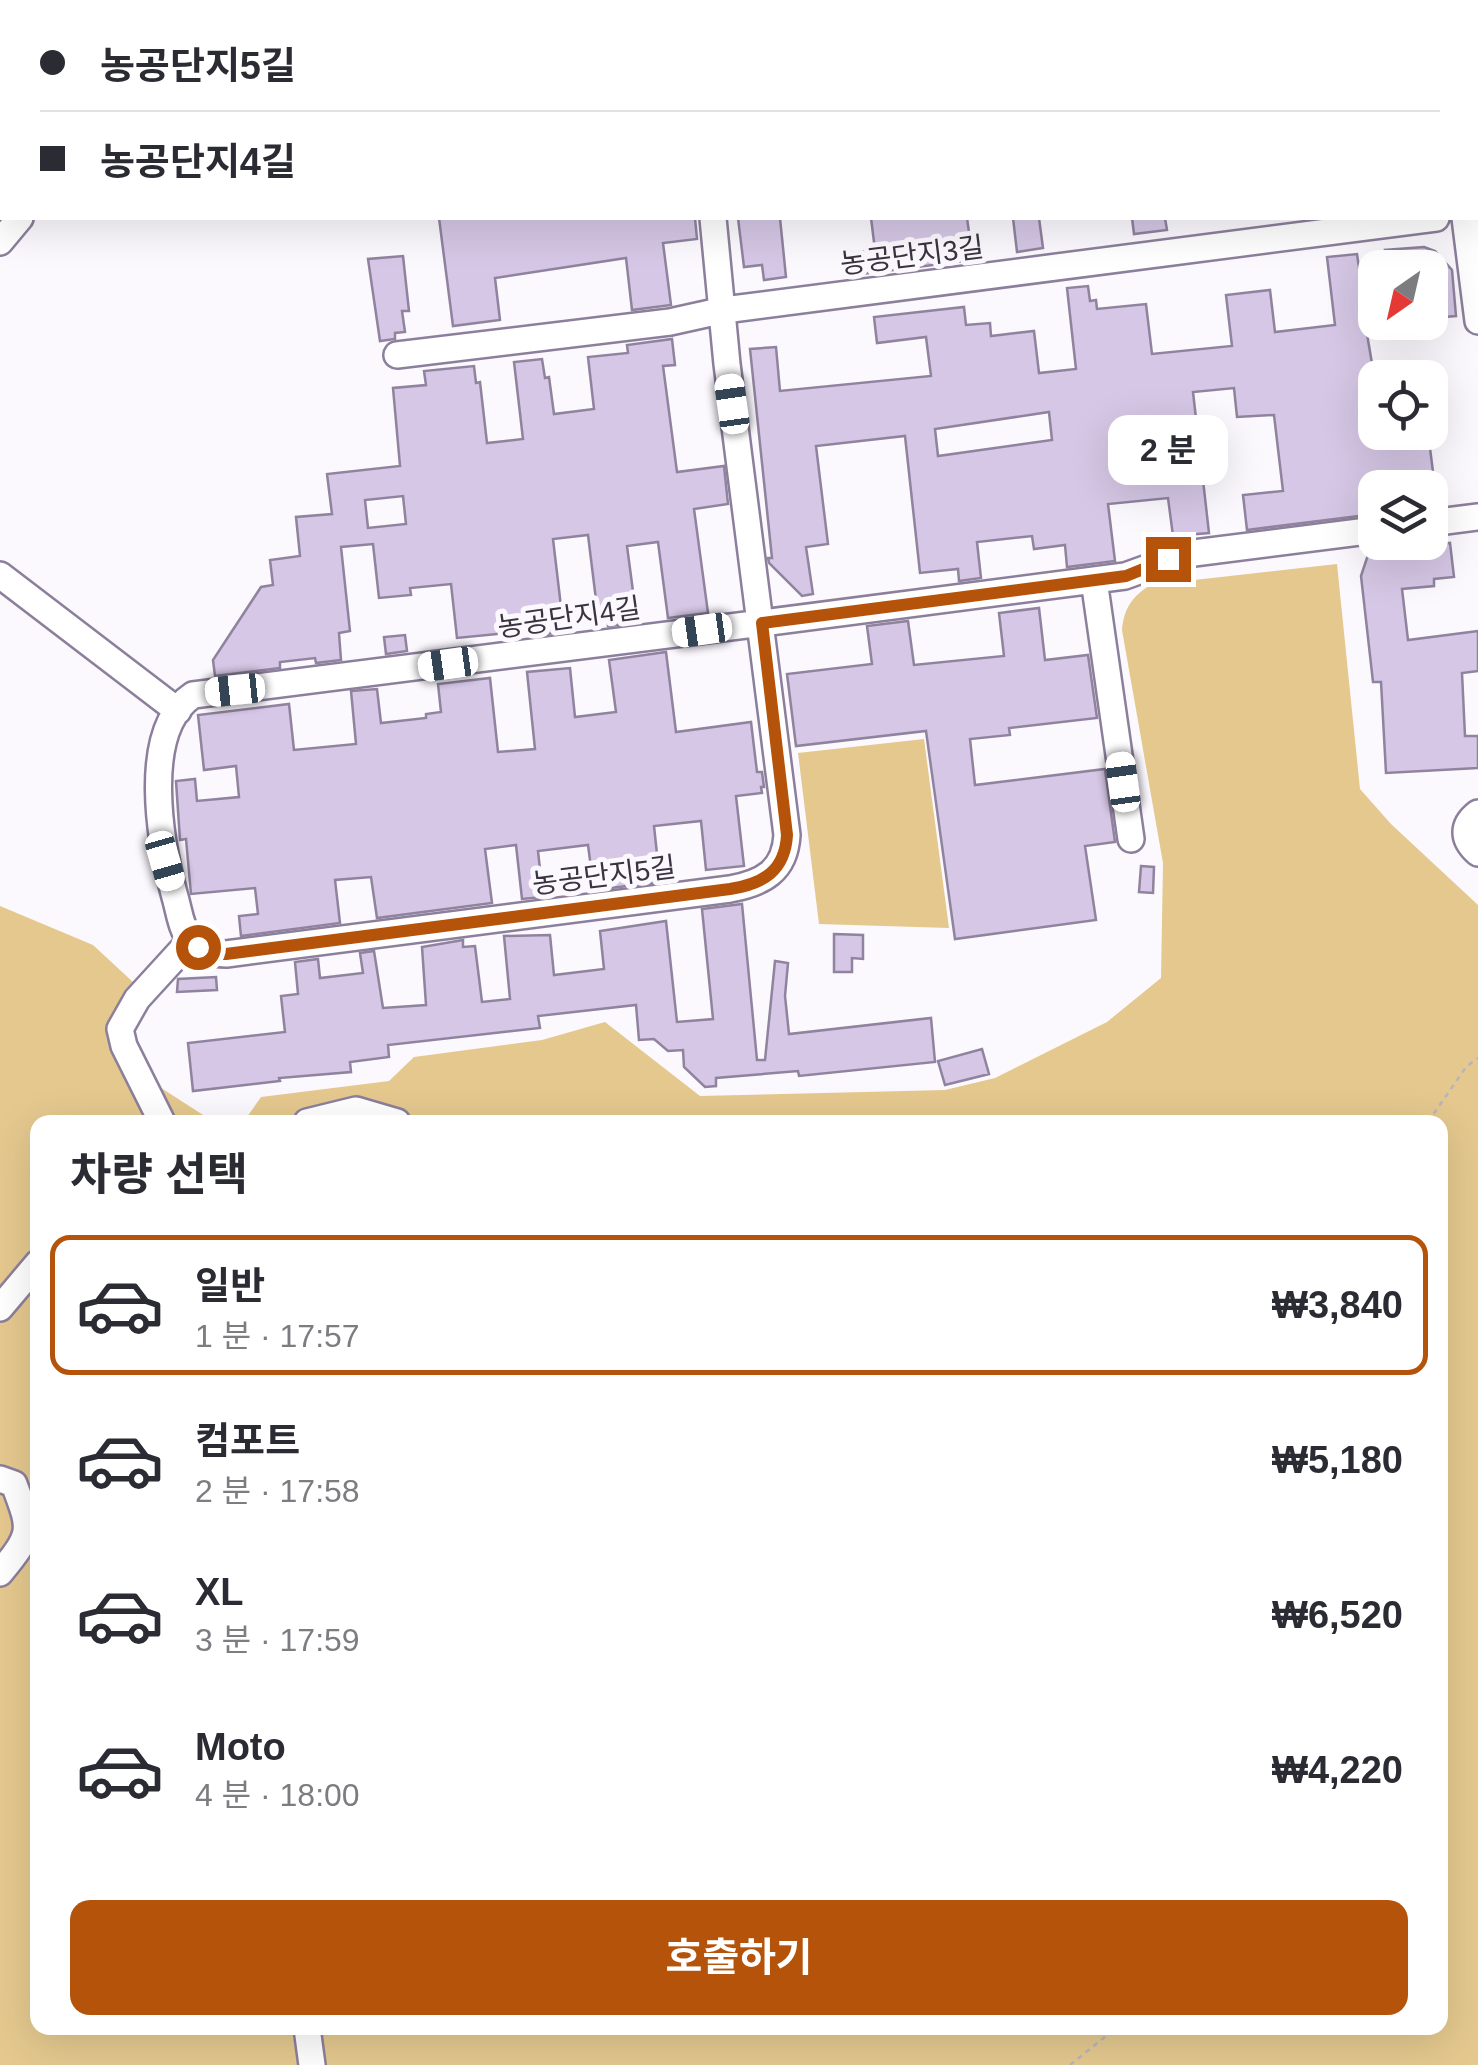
<!DOCTYPE html>
<html lang="ko">
<meta charset="utf-8">
<style>
:root{--surface:#fff;--page:#f2f2f3;--text:#2b2b33;--muted:#7c7c81;--line:#e1e1e2;--accent:#b45309}
body{margin:0;font-family:Helvetica,"Noto Sans KR",sans-serif;background:var(--page);color:var(--text);height:100vh;display:flex;flex-direction:column;font-size:38px;white-space:nowrap}
*{box-sizing:border-box;margin:0}
p{font-size:32px;color:var(--muted)}
.icon{flex:none;width:55px;height:55px;fill:none;stroke:currentColor;stroke-width:2;stroke-linecap:round;stroke-linejoin:round}
.map{position:relative;flex:1;overflow:hidden}
.drawer{position:absolute;left:30px;top:1115px;width:1418px;height:920px;display:flex;flex-direction:column;background:var(--surface);border-radius:20px;box-shadow:0 10px 40px #0002}
.drawer>*{flex:none}
.guide{position:absolute;left:0px;top:0px;width:1480px;height:220px;box-shadow:0 10px 40px #0002;display:grid;align-content:center;height:220px;padding:0 40px;background:var(--surface)}
.needle{width:65px;rotate:214deg}
.tools{position:absolute;left:1358px;top:250px;display:grid;gap:20px}
.tools a{display:grid;place-items:center;width:90px;height:90px;border-radius:20px;background:var(--surface);box-shadow:0 10px 40px #0002;font-size:50px}
.end{position:absolute;width:45px;height:45px;margin:-22px;border:12px solid #b45309;background:#fff;box-shadow:0 0 0 5px #fff}
.from{border-radius:50%}
.bubble{position:absolute;height:70px;border-radius:20px;background:var(--surface);box-shadow:0 10px 40px #0002;font-size:32px;font-weight:700;line-height:70px;text-align:center}
.car{position:absolute;width:30px;height:60px;margin:-30px -15px;border-radius:12px;box-shadow:0 0 8px 2px #0007;background:linear-gradient(#fff 24%,#345 0 40%,#fff 0 76%,#345 0 86%,#fff 0)}
.guide b{display:flex;align-items:center;gap:35px;height:95px;font-size:38px}
.guide b+b{border-top:2px solid var(--line)}
.guide i{width:25px;height:25px;background:var(--text)}
ul{padding:0;list-style:none}
li{display:flex;align-items:center;gap:30px;height:140px;margin:0 20px 15px;padding:0 20px;border:5px solid transparent;border-radius:20px}
li div{flex:1}
li b{display:block;font-size:38px}
li em{font-style:normal;font-weight:700}
li.active{border-color:var(--accent)}
li>.icon{width:90px;height:90px;stroke-width:1.5}
h2{padding:0 40px;font-size:45px;line-height:120px}
.primary-button{display:flex;gap:20px;margin-top:auto;padding:20px 40px}
.primary-button a{flex:1;height:115px;border-radius:20px;background:var(--accent);color:#fff;font-size:40px;font-weight:700;line-height:115px;text-align:center}
.map>svg:first-child{display:block}
</style>
<div class="map">
<svg width="1478" height="2065" viewBox="0 0 1478 2065">
<rect width="100%" height="100%" fill="#fbf8fe"/>
<path fill="#e4c88e" d="M1337 564 1360 789 1391 824 1478 905V2065H0V906L93 945 134 983 114 1019 127 1066 214 1122H38V2028H1440V1122H215L247 1117 261 1097 389 1081 414 1057 542 1040 605 1022 700 1096 945 1090 995 1078 1107 1022 1161 978 1163 863 1122 630C1124 608 1132 597 1150 585Z
M924 739 949 928 819 924 798 753Z"/>
<path fill="#d5c7e5" stroke="#8f839e" stroke-width="2.5" fill-rule="evenodd" d="M439 218H695L697 239 663 243 671 305 632 310 626 258 495 278 500 320 453 326Z
M738 218H780L786 277 764 280 762 265 744 267Z
M871 218H967L973 260 853 275 851 253 875 250Z
M1013 218H1039L1043 248 1017 252Z
M1132 218H1165L1167 230 1134 234Z
M1424 247 1435 251 1452 270 1456 316 1432 318 1430 268H1387L1385 250Z
M1357 254 1361 281 1375 280V333L1367 334 1375 381V432H1428L1435 488H1372L1375 514 1247 530 1243 495 1283 491 1274 415 1237 417 1234 388 1193 392 1209 533 1173 536 1168 498 1108 504 1115 561 1067 567 1065 545 1034 549 1032 536 977 542 981 578 959 581 958 569 920 573 905 436 816 446 828 544 806 547 813 594 802 596 769 563 768 558H772L750 349 776 347 780 391 931 376 926 337 877 343 874 317 964 307 966 325 990 323 991 336 1034 331 1039 373 1076 369 1067 288 1088 286 1090 301 1096 300 1097 309 1146 304 1152 354 1232 346 1226 295 1270 290 1275 332 1335 325 1327 257ZM1049 412 1052 440 938 456 935 429Z
M403 256 409 311H402L405 332 395 333V339L380 341 368 259Z
M672 339 675 365 663 366 677 472 724 466 728 504 694 509 708 613 668 618 658 542 627 546 636 614H639L640 622 608 626 607 606 597 608 588 535 553 539 564 632 529 636 528 631 457 638 451 584 410 588 411 595 379 598 373 544 341 547 350 631 339 633 341 660 316 663 315 658 280 662V668L215 676 213 660 261 587 273 585 270 560 300 556 296 517 332 514 327 474 400 466 393 388 426 385 424 371 474 366 476 383 480 382 487 443 523 439 514 362 542 359 545 378 549 377 554 414 594 409 588 357 628 353 627 345ZM403 496 406 524 368 528 365 500Z
M1450 543 1454 577 1434 579V586L1402 589 1408 640 1478 631V671L1462 673 1465 736H1478V768L1386 773 1381 682H1373L1361 576 1369 552Z
M1039 608 1045 660 1088 655 1097 718 1009 728 1010 735 970 739 975 785 1105 769 1115 842 1085 846 1096 920 955 939 926 731 796 746 787 674 872 664 867 626 908 621 914 665 1004 656 999 613Z
M405 635 407 651 386 654 384 637Z
M666 652 676 732 751 722 757 772H762L764 787H761L762 793 736 796 744 866 706 870 701 821 654 826 660 882 594 890 588 845 538 851 543 897 522 899 516 845 485 849 492 903 377 918 371 877 335 880 340 923 241 936 239 916 258 914 255 888 191 894 186 839 180 840 176 781 195 779 197 801 239 797 236 766 204 770 198 715 289 704 294 750 356 744 351 691 377 689 381 723 426 718V714L441 712 438 684 490 678 498 752 535 749 527 672 570 668 575 717 616 712 609 660Z
M1141 866 1154 867 1153 893 1139 892Z
M742 904 757 1060H765L775 961 788 963 785 996 789 1034 931 1018 935 1062 799 1076 798 1071 716 1078V1086L705 1087 684 1067 683 1050 668 1051 654 1039 639 1040 636 1005 538 1016 540 1028 388 1045 389 1057 350 1062 351 1072 279 1078 280 1081 193 1091 188 1043 285 1032 281 996 298 994 295 962 318 959 320 978 363 973 360 953 374 951 383 1008 426 1005 422 947 463 940V947L475 946 482 1002 510 999 504 936 550 935 554 975 604 969 600 931 666 921 677 1022 713 1019 702 909Z
M834 934 863 935V959L852 958V972H834Z
M216 977 217 990 177 992 178 979Z
M982 1049 989 1074 945 1085 938 1061Z"/>
<g fill="none" stroke-linecap="round" stroke-linejoin="round">
<defs>
<path id="minor" d="M1437 0 1438 2
M199 2 201 0
M1099 2 1118 0
M713 218 727 364 787 835C785 871 763 883 730 889L226 954C213 954 200 951 191 941 181 930 179 910 175 897 161 846 139 731 193 695L762 623 1125 576 1186 554 1375 530
M1465 218 1478 321
M0 242 20 218
M397 355 670 322 724 310 1436 218
M1430 523 1478 517
M0 575 178 711
M1094 580 1131 839
M1478 813C1461 826 1463 840 1478 853
M162 1122 124 1046 120 1029 137 999 190 941
M307 1122 356 1110 397 1122
M0 1308 38 1263
M0 1479 14 1484C31 1530 34 1532 0 1573
M307 2028 312 2065"/>
</defs>
<use href="#minor" stroke="#8c7f9b" stroke-width="30"/>
<path stroke="#b8b4bc" stroke-width="2.5" stroke-dasharray="5 5" stroke-linecap="butt" d="M1428 1122 1466 1067 1478 1058
M1070 2065 1116 2028"/>
<use href="#minor" stroke="#fff" stroke-width="25"/>
</g>
<g fill="none" stroke-linecap="round" stroke-linejoin="round">
<path stroke="#b45309" stroke-width="12" d="M198 947 215 954H226L730 889C763 884 785 871 787 835L762 623 1126 576 1168 559"/>
</g>
<g text-anchor="middle" stroke-width="10" stroke-linejoin="round" paint-order="stroke">
<g font-size="28" fill="#393440" stroke="#fbf8fe">
<text transform="translate(912 255) rotate(-7)" y="10">농공단지3길</text>
<text transform="translate(569 617) rotate(-8)" y="10">농공단지4길</text>
<text transform="translate(604 875) rotate(-7)" y="10">농공단지5길</text>
</g>
</g>
</svg>
<div class="tools">
<a><svg class="needle" viewBox="-14 -14 28 28"><path d="M0-13l5 13h-10z" fill="#e53935"/><path d="M0 13l5-13h-10z" fill="#7c7c81"/></svg></a>
<a><svg class="icon" aria-label="locate" viewBox="0 0 24 24"><circle cx="12" cy="12" r="6"/><path d="M12 2v4M12 18v4M2 12h4M18 12h4"/></svg></a>
<a><svg class="icon" aria-label="layers" viewBox="0 0 24 24"><path d="M12 4l9 5-9 5-9-5zM3 14l9 5 9-5"/></svg></a>
</div>
<i class="end from" style="left:198px;top:947px"></i>
<i class="end" style="left:1168px;top:559px"></i>
<div class="bubble" style="left:1108px;top:415px;width:120px">2 분</div>
<i class="car" style="left:732px;top:404px;rotate:352deg"></i>
<i class="car" style="left:702px;top:630px;rotate:262deg"></i>
<i class="car" style="left:448px;top:664px;rotate:262deg"></i>
<i class="car" style="left:235px;top:690px;rotate:264deg"></i>
<i class="car" style="left:1123px;top:782px;rotate:352deg"></i>
<i class="car" style="left:165px;top:861px;rotate:164deg"></i>
<div class="guide">
<b><i class="from"></i>농공단지5길</b>
<b><i></i>농공단지4길</b>
</div>
<section class="drawer">
<h2>차량 선택</h2>
<ul>
<li class="active"><svg class="icon" aria-label="car" viewBox="0 0 24 24"><path d="M5 17H2v-5l4-1 3-4h7l3 4 3 1v5h-3M9 17h6M6 11h13"/><circle cx="7" cy="17" r="2"/><circle cx="17" cy="17" r="2"/></svg><div><b>일반</b><p>1 분 · 17:57</p></div><em>₩3,840</em></li>
<li><svg class="icon" aria-label="car" viewBox="0 0 24 24"><path d="M5 17H2v-5l4-1 3-4h7l3 4 3 1v5h-3M9 17h6M6 11h13"/><circle cx="7" cy="17" r="2"/><circle cx="17" cy="17" r="2"/></svg><div><b>컴포트</b><p>2 분 · 17:58</p></div><em>₩5,180</em></li>
<li><svg class="icon" aria-label="car" viewBox="0 0 24 24"><path d="M5 17H2v-5l4-1 3-4h7l3 4 3 1v5h-3M9 17h6M6 11h13"/><circle cx="7" cy="17" r="2"/><circle cx="17" cy="17" r="2"/></svg><div><b>XL</b><p>3 분 · 17:59</p></div><em>₩6,520</em></li>
<li><svg class="icon" aria-label="car" viewBox="0 0 24 24"><path d="M5 17H2v-5l4-1 3-4h7l3 4 3 1v5h-3M9 17h6M6 11h13"/><circle cx="7" cy="17" r="2"/><circle cx="17" cy="17" r="2"/></svg><div><b>Moto</b><p>4 분 · 18:00</p></div><em>₩4,220</em></li>
</ul>
<div class="primary-button"><a>호출하기</a></div>
</section>
</div>
